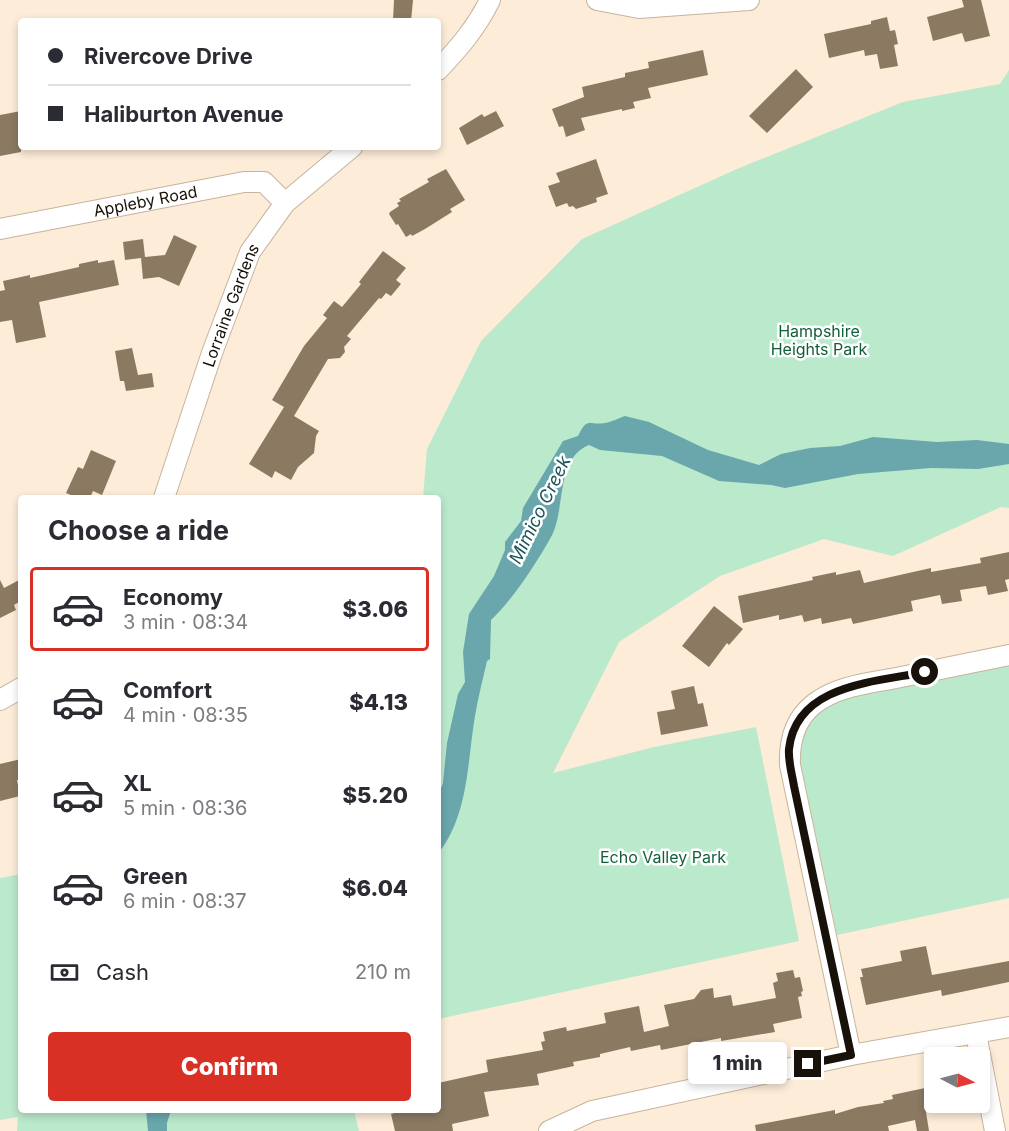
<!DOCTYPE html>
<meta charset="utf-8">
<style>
:root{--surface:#fff;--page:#f7f7f7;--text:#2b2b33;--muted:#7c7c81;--line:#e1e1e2;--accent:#d93025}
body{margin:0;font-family:Inter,sans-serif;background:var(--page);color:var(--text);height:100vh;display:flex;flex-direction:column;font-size:22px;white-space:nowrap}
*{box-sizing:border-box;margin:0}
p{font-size:20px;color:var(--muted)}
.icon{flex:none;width:33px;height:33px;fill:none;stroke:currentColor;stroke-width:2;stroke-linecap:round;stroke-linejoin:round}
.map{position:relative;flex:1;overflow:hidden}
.panel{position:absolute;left:18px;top:495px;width:423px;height:618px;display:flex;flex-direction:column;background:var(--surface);border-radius:6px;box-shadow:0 3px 9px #0003}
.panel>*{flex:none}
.hud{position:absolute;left:18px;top:18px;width:423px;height:132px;border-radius:6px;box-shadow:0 3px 9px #0003;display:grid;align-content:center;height:132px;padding:0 30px;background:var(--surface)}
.needle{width:39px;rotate:96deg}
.controls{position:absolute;left:924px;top:1047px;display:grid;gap:12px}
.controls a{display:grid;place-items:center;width:66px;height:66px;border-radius:6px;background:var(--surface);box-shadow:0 3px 9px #0003;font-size:30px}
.end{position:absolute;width:27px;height:27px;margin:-14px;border:8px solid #181109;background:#fff;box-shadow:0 0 0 3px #fff}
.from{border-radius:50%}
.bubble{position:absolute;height:42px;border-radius:6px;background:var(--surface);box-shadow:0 3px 9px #0003;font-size:20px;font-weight:800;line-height:42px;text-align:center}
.hud b{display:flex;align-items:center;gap:21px;height:57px;font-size:22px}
.hud b+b{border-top:2px solid var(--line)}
.hud i{width:15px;height:15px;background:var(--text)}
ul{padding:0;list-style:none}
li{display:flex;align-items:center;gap:18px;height:84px;margin:0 12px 9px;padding:0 18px;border:3px solid transparent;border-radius:6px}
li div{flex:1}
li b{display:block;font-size:22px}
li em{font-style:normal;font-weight:800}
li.on{border-color:var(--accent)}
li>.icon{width:54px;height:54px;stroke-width:1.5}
h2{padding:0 30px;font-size:27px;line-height:72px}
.pay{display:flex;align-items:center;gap:15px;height:66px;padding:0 30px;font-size:22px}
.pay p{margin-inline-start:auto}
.primary-button{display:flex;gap:12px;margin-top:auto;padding:12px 30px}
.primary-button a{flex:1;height:69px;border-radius:6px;background:var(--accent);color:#fff;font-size:24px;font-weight:800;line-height:69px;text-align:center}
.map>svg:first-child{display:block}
</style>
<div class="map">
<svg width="1009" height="1131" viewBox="0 0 1009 1131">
<rect width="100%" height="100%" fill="#fcecd8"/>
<path fill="#bbe9cc" d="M1009 70V508L1001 507 893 556 824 539 720 576 619 642 553 773 654 747 756 727 799 941 438 1019V498H423L427 449 481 341 582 239 737 169 903 102 1000 84Z
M1009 665V898L837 935 801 766C798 730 812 714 843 699Z
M21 874V1110H354L359 1131H17L18 1117 0 1120V878Z"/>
<path fill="#69a7ad" d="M625 416 649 422 708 450 759 465 781 454 810 448 840 446 873 437 937 442 977 440 1009 444V464L978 469 931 468 858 474 785 488 771 485 719 481 662 456 600 450 589 445C555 458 566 511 551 537 538 561 511 602 491 620L490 659 487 661C483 679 478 697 475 716 467 763 469 814 438 854V797L443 783 447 743 458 694 465 682 463 652 469 614 494 576 505 550V542L521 521 523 508 563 441 578 436C588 416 588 426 605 423 612 422 619 418 625 416Z
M146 1110H171L167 1123V1131H148Z"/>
<path fill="#8b7962" d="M394 0H413L411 21H393Z
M962 0H981L990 36 965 42 962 33 933 41 927 17 964 7Z
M887 17 890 31 895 30 898 44 894 45 898 66 880 69 877 54 865 56 864 50 829 58 824 34 871 24V21Z
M703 50 708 75 648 88 651 98 633 102 635 108 622 111V109L581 118 585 130 566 137 563 126 559 127 552 109 584 97 582 87 625 77V73L649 68 648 62Z
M796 69 813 87 767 133 749 116Z
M21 111V152L0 156V115Z
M496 111 504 126 467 145 459 128 482 114 484 117Z
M596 159 608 194 596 198 597 202 576 209 573 206 569 207 567 203 556 207 548 186 560 182 556 173Z
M446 169 465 200 450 209 452 212 425 229 412 236 411 234 406 237 398 224 396 225 389 214 390 212 399 206 397 203 401 201 399 199 429 182 427 179Z
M174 235 197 246 179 286 159 277 143 279 141 258 125 260 123 242 143 239 145 257 165 255Z
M383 251 406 268 396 280 401 284 391 296 386 293 381 299 379 298 347 336 351 339 344 347 345 352 340 358 328 359 294 416 319 431 316 436 314 453 298 467 291 480 275 471 272 478 249 464 284 407 272 400 304 346 327 318 323 315 334 301 342 307 361 284 359 282Z
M98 260V263L114 260 119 285 39 302 46 337 16 343 12 320 0 322V291L5 290 3 281 30 275V278L79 267V264Z
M132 348 138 375 152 373 154 387 126 391 124 381H120L115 351Z
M91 450 116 461 102 495 93 491 90 498H78L66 493 78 467 83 469Z
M1009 552V579L1005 580 1008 591 988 595 986 586 960 590 962 601 942 604 940 595 911 601 913 611 853 624 851 618 822 624 821 618 804 622 802 615 779 620V615L743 623 738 596 813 580 812 577 836 572V575L860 570 864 583 931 568V572L981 563 980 558Z
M21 579V601L14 605 16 610 0 618V580L4 588Z
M714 606 743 629 729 645 727 643 709 667 682 646Z
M694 686 698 704 703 703 708 726 661 735 657 712 675 709 671 691Z
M21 759V780H17L20 796 0 801V764Z
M926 946 932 975 1009 961V982L942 996 941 990 866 1005 860 977H863L861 969 902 961 900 951Z
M793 970 795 978 800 977 803 991 801 992 802 996 798 997 802 1018 773 1024 775 1032 721 1041V1038L661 1050 660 1045 631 1051 630 1047 600 1054V1057L573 1062 574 1066 537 1074 539 1085 484 1092 489 1116 452 1124 453 1131H395L391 1114 398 1112V1110H438V1083L488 1072 486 1060 543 1050 541 1042 545 1041 543 1032 566 1027 567 1031 606 1023 604 1013 639 1006 644 1032 669 1026 664 1005 694 999 701 990 713 988 714 998 731 995 733 1006 776 998 773 983 778 981 776 973Z
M925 1088V1090L934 1089V1110L926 1112 929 1131H917L915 1120 888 1126 889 1131H756L755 1125 835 1110V1114L858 1107 884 1103 883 1101 893 1099 892 1095Z"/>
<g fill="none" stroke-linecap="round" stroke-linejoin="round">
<defs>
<g id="minor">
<path d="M597 0 639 8 749 0"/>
<path d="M438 70C459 48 477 27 490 0"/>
<path id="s1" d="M0 229 244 182H264L285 203"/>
<path id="s2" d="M164 498 212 353 250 252 285 203 352 147"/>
<path d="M0 700 21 688"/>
<path d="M976 1034 995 1131"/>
<path d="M851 1055 790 765C789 741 795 719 814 704 838 685 872 683 901 677 937 670 973 662 1009 655"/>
<path d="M549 1131 592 1111 851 1055 1009 1027"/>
</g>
</defs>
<use href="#minor" stroke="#c7b49c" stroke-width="22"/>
<use href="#minor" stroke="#fff" stroke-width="20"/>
</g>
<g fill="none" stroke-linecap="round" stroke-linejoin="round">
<path stroke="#181109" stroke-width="8" d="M808 1064 851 1055 794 786C792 774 788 761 789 749 796 684 876 682 925 672"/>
</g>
<g text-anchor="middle" stroke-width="5" stroke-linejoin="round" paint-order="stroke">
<g font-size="16" fill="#181109" stroke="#fff">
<text dy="6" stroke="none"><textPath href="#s1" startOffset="148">Appleby Road</textPath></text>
<text dy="6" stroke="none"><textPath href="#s2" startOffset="204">Lorraine Gardens</textPath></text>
</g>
<g font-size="16" fill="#115f3a" stroke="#fff">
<text x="819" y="337">Hampshire<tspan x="819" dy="18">Heights Park</tspan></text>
<text x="663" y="863">Echo Valley Park</text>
</g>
<g font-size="18" font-style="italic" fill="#1e555a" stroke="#fff">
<text transform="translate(540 510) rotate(-64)" y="6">Mimico Creek</text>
</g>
</g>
</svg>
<div class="controls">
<a><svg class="needle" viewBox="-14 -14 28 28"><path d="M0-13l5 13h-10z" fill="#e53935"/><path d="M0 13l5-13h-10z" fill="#7c7c81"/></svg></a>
</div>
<i class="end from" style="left:925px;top:672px"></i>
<i class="end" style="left:808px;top:1064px"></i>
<div class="bubble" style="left:688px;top:1042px;width:99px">1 min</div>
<div class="hud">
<b><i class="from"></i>Rivercove Drive</b>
<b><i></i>Haliburton Avenue</b>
</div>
<section class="panel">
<h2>Choose a ride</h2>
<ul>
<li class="on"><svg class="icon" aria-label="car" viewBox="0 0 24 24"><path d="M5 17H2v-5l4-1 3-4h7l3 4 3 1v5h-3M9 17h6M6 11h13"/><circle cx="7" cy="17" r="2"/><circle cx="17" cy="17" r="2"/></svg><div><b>Economy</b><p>3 min · 08:34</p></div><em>$3.06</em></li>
<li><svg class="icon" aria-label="car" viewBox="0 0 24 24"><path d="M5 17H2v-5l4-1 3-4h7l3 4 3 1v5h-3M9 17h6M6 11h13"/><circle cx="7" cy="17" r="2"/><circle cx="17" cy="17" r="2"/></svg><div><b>Comfort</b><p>4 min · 08:35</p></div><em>$4.13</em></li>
<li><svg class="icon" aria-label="car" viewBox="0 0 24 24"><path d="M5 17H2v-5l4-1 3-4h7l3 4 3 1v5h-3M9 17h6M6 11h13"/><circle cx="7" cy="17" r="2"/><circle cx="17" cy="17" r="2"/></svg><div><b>XL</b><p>5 min · 08:36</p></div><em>$5.20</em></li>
<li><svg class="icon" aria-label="car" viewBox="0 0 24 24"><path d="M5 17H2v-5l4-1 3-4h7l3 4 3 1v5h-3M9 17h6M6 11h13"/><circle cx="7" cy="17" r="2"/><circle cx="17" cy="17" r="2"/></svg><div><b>Green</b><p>6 min · 08:37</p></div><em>$6.04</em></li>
</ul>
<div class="pay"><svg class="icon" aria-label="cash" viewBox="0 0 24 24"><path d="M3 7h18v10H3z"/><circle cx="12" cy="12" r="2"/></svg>Cash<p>210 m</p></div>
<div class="primary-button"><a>Confirm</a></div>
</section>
</div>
